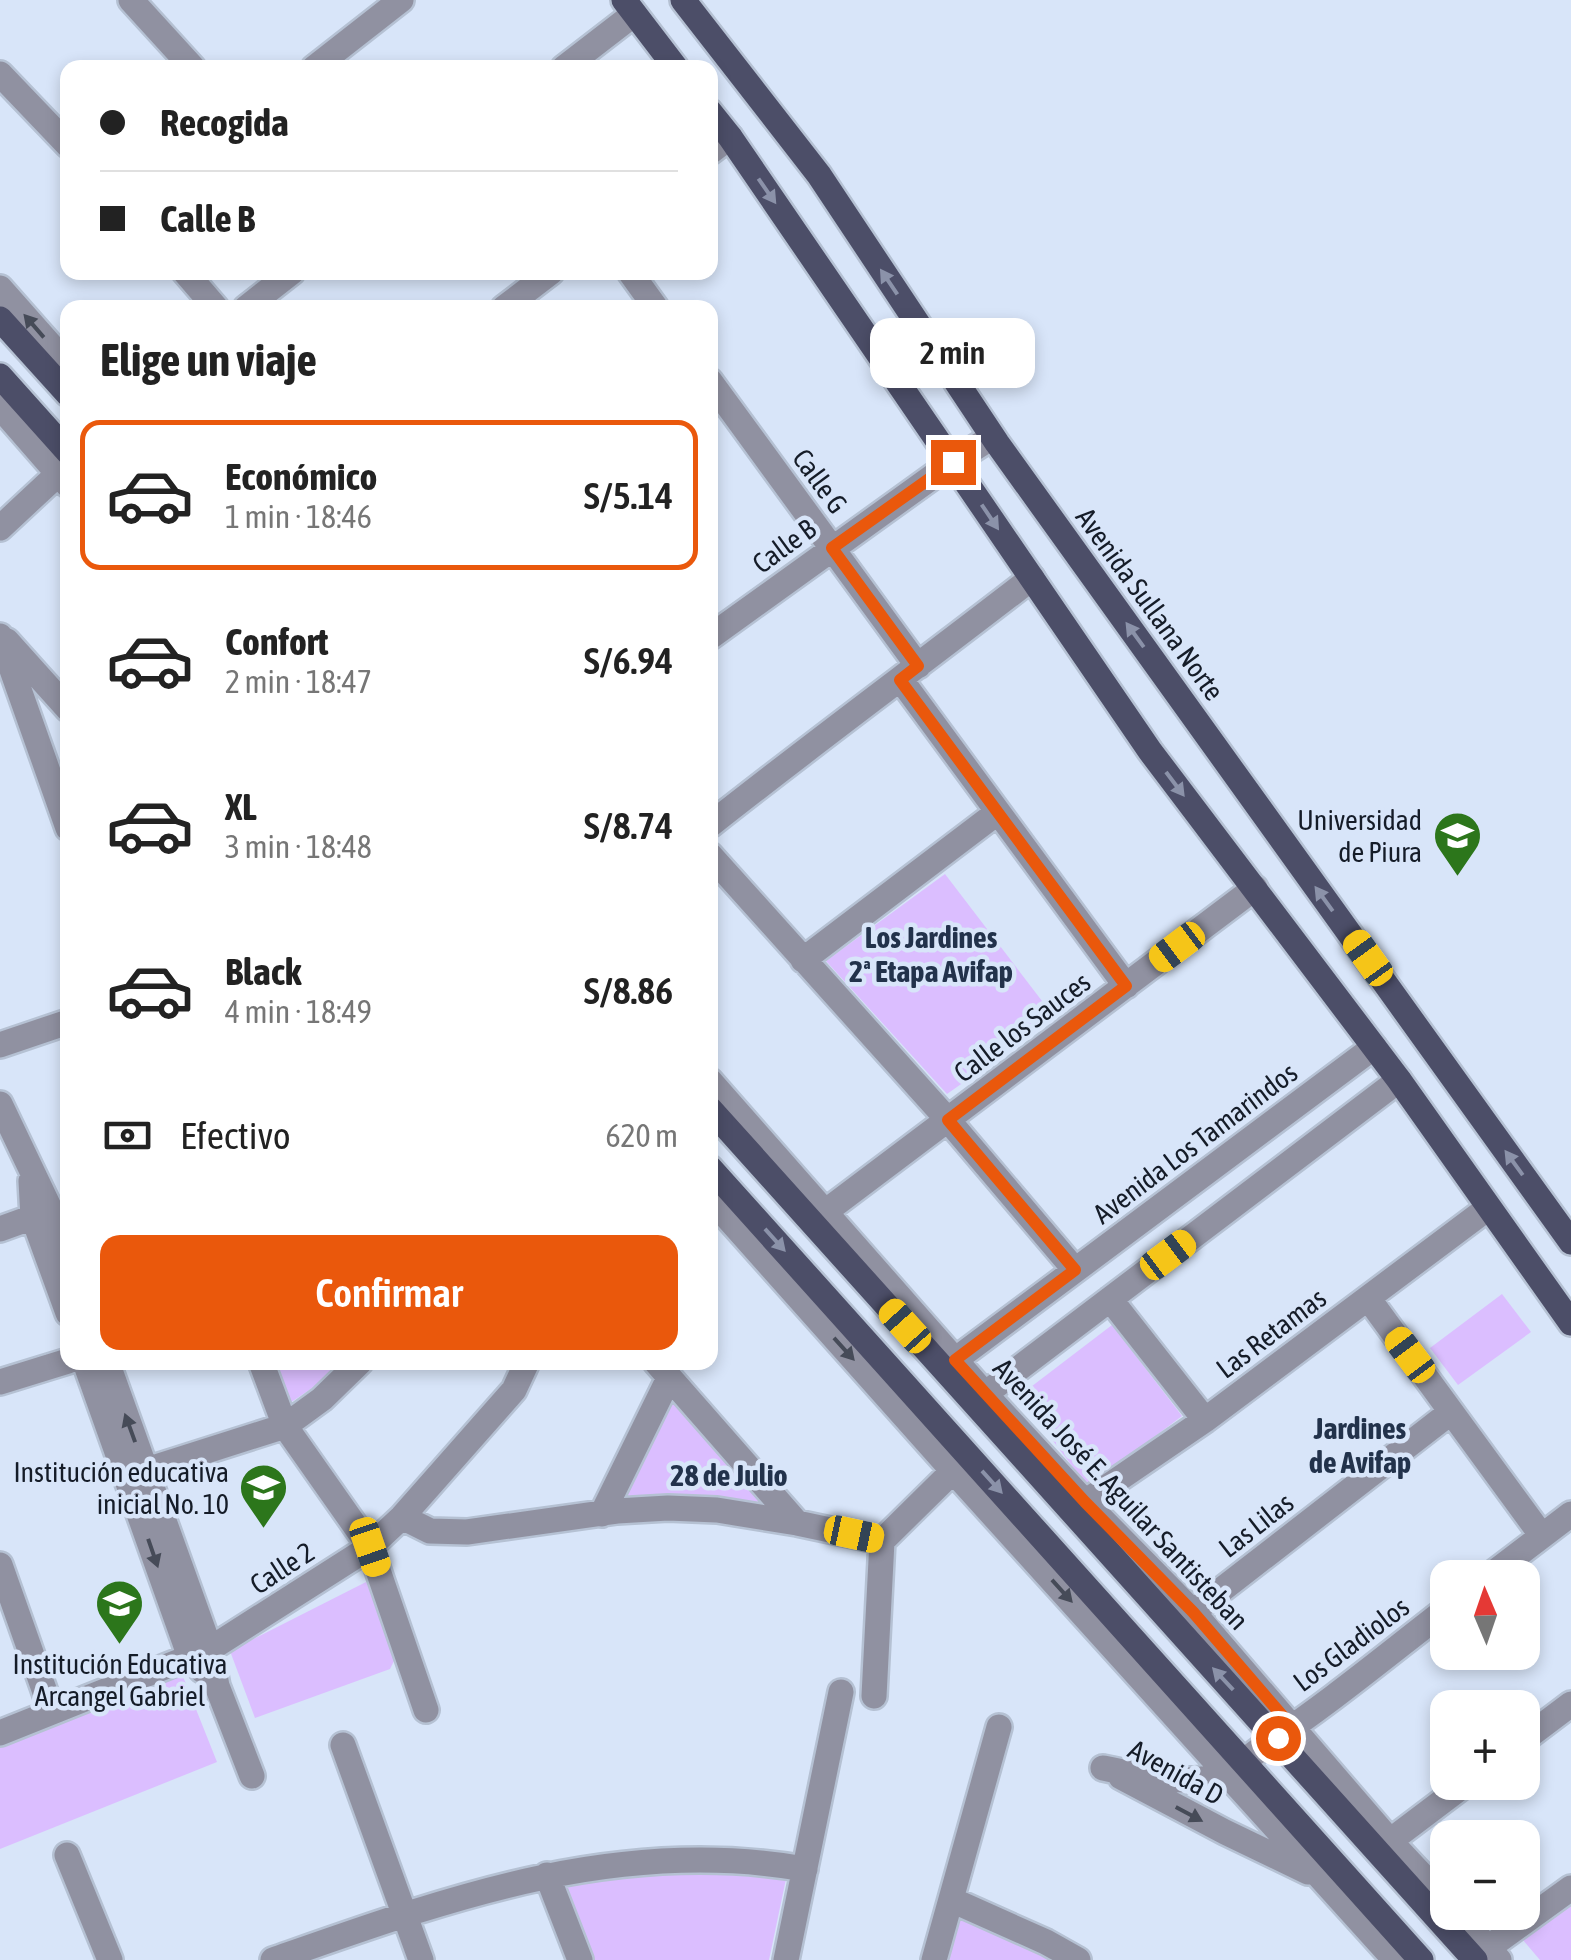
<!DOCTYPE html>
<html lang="es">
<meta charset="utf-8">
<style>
:root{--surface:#fff;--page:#f6f6f6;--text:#222;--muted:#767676;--line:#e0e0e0;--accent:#ea580c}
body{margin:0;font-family:"Asap Condensed",sans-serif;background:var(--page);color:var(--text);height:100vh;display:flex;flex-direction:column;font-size:38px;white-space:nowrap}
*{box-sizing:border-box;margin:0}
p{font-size:32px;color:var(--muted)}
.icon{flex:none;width:55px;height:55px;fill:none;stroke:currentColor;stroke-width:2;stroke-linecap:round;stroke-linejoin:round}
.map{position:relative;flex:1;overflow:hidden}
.details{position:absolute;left:60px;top:300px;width:658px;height:1070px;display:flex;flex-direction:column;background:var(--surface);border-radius:20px;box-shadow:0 5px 15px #0003}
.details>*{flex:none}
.guide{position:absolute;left:60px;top:60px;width:658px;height:220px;border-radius:20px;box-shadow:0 5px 15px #0003;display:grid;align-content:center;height:220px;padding:0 40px;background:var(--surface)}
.needle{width:65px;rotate:358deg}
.tools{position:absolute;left:1430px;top:1560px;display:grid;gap:20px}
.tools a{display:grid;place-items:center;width:110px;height:110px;border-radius:20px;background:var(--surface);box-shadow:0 5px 15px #0003;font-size:50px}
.end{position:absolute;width:45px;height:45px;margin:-22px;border:12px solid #ea580c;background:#fff;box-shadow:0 0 0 5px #fff}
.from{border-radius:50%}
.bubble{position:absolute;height:70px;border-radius:20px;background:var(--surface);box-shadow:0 5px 15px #0003;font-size:32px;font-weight:600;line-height:70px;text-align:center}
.car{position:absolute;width:30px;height:60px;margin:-30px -15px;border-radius:12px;box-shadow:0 0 8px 2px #0007;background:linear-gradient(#f5c518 24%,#345 0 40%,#f5c518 0 76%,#345 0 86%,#f5c518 0)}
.guide b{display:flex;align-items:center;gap:35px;height:95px;font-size:38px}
.guide b+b{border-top:2px solid var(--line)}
.guide i{width:25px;height:25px;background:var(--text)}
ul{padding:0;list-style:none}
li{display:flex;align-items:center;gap:30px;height:150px;margin:0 20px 15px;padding:0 20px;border:5px solid transparent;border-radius:20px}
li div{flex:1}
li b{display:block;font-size:38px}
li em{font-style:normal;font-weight:600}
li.on{border-color:var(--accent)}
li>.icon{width:90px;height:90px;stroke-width:1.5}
h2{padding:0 40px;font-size:45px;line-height:120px}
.pay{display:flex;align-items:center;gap:25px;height:110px;padding:0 40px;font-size:38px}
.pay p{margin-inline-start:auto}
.action{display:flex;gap:20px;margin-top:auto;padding:20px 40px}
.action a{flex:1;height:115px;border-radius:20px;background:var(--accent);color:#fff;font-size:40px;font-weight:600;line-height:115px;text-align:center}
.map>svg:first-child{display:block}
</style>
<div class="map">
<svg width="1571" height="1960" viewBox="0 0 1571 1960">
<rect width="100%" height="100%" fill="#d8e5f9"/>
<path fill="#dbbeff" d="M945 874 1055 1018 947 1094 826 961Z
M1502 1294 1531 1332 1458 1385 1430 1348Z
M1112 1325 1182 1416 1088 1487 1019 1396Z
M271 1363H349L287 1405Z
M670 1399 770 1506 623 1498Z
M366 1582 399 1651 390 1669 255 1718 230 1651Z
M182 1674 217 1762 0 1849V1742Z
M611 1870 787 1874 769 1960H589L557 1880Z
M1571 1905V1960H1540L1523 1940Z
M959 1914 1059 1960H945Z"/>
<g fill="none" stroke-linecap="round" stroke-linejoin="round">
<defs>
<path id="minor" d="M131 0 193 68
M314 68 401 0
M564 68 634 14
M0 74 68 145
M710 152 730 137
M185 272 216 308
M630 272 656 308
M0 288 68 365
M246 308 292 272
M504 308 551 272
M710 381 918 666
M0 407 68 485
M0 528 58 474
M0 636 68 828
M710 637 953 462 992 437
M7 641 68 709
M901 680 1126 986
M710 825C816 741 925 661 1032 578
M710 855 948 1120 1075 1270
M803 960 998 812
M0 1045 68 1022
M710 1081 985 1394 1085 1502 1193 1612 1390 1841 1448 1903
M0 1104 51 1211 68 1256
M31 1181 33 1217 68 1313
M710 1198 953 1471 1395 1960
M825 1212 1255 888
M0 1229 47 1212
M1368 1298 1542 1536
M1110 1299 1205 1420
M955 1360 1374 1047
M85 1362 190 1657 202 1670
M107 1362 210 1649 217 1686 252 1776
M261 1362 285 1426 370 1547 426 1710
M656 1362 797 1523
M0 1382 68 1361
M985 1394 1399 1080
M131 1475 285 1426 322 1399 360 1362
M1085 1502 1205 1420 1488 1208
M602 1514 669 1378
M402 1517 430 1531 467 1532 617 1511 668 1508 717 1510 797 1523 882 1541
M882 1541 953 1471
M0 1565 52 1712
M1487 1578 1571 1514
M1193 1612 1451 1412
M874 1696 882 1541
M0 1733 210 1649 370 1547 402 1517 514 1390 527 1362
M1522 1741 1571 1704
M343 1745 421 1960
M1103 1768C1135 1775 1185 1786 1217 1776 1234 1771 1249 1757 1263 1747 1327 1705 1387 1655 1448 1608
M1121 1777 1225 1832 1308 1872
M1390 1841 1468 1782
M67 1855 110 1960
M547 1875 580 1960
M952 1900 1046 1942 1078 1960
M1456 1912 1499 1960
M1488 1948 1571 1888
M273 1960C447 1899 617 1836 805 1869
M786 1960 841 1692
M934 1960 999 1727"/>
<path id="major" d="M624 0 676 68
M683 0 819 175 997 443 1571 1242
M710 112 730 137 1150 751 1399 1080 1571 1323
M0 319 68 394
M0 376 68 452
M710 1109C965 1393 1221 1676 1475 1960
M710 1168 1421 1960"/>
</defs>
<use href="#minor" stroke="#b5c1d3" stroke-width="30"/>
<use href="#major" stroke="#b5c1d3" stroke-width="30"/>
<use href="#minor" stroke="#9091a1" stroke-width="25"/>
<use href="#major" stroke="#4c4e68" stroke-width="25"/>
</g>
<defs><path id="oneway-solid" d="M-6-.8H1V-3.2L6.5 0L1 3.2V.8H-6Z" transform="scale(2.5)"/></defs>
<g fill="#8b92a9">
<use href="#oneway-solid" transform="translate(767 191) rotate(55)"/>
<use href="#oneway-solid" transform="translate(889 282) rotate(-124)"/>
<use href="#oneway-solid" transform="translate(990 517) rotate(56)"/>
<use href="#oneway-solid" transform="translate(1135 635) rotate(-126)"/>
<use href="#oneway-solid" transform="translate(1175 784) rotate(53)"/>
<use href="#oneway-solid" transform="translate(1324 899) rotate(-126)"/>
<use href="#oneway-solid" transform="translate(1514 1163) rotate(-126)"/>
<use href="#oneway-solid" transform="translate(775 1240) rotate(48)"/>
<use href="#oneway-solid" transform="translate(992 1482) rotate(48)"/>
<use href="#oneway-solid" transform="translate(1223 1679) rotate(-133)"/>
</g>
<g fill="#464b58">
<use href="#oneway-solid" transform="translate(34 326) rotate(-131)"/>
<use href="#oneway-solid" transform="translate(844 1349) rotate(48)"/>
<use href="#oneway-solid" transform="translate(130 1428) rotate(-110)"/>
<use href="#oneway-solid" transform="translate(153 1553) rotate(71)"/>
<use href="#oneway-solid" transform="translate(1062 1591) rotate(48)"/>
<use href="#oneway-solid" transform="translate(1189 1814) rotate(28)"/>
</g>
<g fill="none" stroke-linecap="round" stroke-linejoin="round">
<path stroke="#ea580c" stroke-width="12" d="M953 462 832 548 918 666 900 680 1126 986 948 1120 1075 1270 955 1360 1085 1502 1193 1612 1292 1727 1278 1738"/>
</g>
<defs>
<symbol id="university-pin" viewBox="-11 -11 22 30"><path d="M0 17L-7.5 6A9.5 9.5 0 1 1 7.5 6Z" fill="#2c761b" stroke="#d8e5f9"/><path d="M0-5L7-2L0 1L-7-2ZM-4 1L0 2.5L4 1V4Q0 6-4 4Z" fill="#fff"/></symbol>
<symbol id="school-pin" viewBox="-11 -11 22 30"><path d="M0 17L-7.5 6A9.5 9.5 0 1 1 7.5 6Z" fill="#2c761b" stroke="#d8e5f9"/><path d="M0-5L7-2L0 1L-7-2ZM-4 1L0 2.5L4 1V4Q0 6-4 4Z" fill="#fff"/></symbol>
</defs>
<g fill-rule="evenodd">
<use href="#university-pin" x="1430" y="808" width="55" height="75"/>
<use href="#school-pin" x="236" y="1460" width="55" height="75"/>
<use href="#school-pin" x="92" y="1576" width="55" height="75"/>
</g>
<g text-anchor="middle" stroke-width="9" stroke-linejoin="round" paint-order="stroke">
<g font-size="28" fill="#151c28" stroke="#d8e5f9">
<text transform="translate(820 481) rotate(54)" y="10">Calle G</text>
<text transform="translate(784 546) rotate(-36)" y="10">Calle B</text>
<text transform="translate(1150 604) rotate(54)" y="10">Avenida Sullana Norte</text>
<text transform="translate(1022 1027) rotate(-37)" y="10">Calle los Sauces</text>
<text transform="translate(1195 1143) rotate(-37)" y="10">Avenida Los Tamarindos</text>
<text transform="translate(1271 1333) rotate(-37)" y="10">Las Retamas</text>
<text transform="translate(1121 1494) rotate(47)" y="10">Avenida José E. Aguilar Santisteban</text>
<text transform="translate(1256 1525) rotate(-38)" y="10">Las Lilas</text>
<text transform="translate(282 1568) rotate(-33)" y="10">Calle 2</text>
<text transform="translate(1351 1644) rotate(-37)" y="10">Los Gladiolos</text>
<text transform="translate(1176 1772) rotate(29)" y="10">Avenida D</text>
</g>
<g font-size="28" fill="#151c28" stroke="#d8e5f9" text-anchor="end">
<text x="1422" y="830">Universidad<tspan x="1422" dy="32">de Piura</tspan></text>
<text x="229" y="1482">Institución educativa<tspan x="229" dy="32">inicial No. 10</tspan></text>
<text x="120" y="1674" text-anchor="middle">Institución Educativa<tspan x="120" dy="32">Arcangel Gabriel</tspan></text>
</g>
<g font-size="30" font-weight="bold" fill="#22324b" stroke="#d8e5f9">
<text x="931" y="948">Los Jardines<tspan x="931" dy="34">2ª Etapa Avifap</tspan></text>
<text x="1360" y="1439">Jardines<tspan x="1360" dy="34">de Avifap</tspan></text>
<text x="729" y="1486">28 de Julio</text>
</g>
</g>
</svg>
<div class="tools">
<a><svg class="needle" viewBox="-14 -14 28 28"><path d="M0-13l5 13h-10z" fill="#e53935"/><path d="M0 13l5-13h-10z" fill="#767676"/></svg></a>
<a>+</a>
<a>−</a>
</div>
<i class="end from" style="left:1278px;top:1738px"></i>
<i class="end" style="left:953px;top:462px"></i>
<div class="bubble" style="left:870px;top:318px;width:165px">2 min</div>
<i class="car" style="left:1177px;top:947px;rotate:233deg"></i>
<i class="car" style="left:1368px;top:958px;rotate:324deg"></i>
<i class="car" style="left:1168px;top:1255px;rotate:53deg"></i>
<i class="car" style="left:905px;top:1326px;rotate:318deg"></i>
<i class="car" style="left:1410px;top:1355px;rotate:323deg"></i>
<i class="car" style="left:854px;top:1534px;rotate:102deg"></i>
<i class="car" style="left:370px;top:1547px;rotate:161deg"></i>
<div class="guide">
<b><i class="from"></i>Recogida</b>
<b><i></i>Calle B</b>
</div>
<section class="details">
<h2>Elige un viaje</h2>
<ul>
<li class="on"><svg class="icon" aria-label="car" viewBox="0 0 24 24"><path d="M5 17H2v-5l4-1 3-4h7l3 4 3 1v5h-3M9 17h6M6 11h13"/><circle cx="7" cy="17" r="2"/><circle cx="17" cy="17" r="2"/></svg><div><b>Económico</b><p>1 min · 18:46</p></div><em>S/5.14</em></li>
<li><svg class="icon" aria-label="car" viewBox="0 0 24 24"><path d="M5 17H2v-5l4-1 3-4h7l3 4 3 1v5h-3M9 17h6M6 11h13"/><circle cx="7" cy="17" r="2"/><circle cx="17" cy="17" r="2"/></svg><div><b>Confort</b><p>2 min · 18:47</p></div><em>S/6.94</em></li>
<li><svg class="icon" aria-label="car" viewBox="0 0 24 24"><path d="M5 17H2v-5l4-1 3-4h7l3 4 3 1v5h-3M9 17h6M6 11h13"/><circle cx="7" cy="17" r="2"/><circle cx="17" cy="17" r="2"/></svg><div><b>XL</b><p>3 min · 18:48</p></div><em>S/8.74</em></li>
<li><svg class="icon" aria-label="car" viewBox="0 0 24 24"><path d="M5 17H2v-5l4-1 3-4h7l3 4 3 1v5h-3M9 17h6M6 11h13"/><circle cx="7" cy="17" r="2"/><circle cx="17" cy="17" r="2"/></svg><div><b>Black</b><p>4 min · 18:49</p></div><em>S/8.86</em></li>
</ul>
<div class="pay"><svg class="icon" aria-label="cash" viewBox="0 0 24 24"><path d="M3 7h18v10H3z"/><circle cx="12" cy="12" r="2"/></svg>Efectivo<p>620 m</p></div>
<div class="action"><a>Confirmar</a></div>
</section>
</div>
